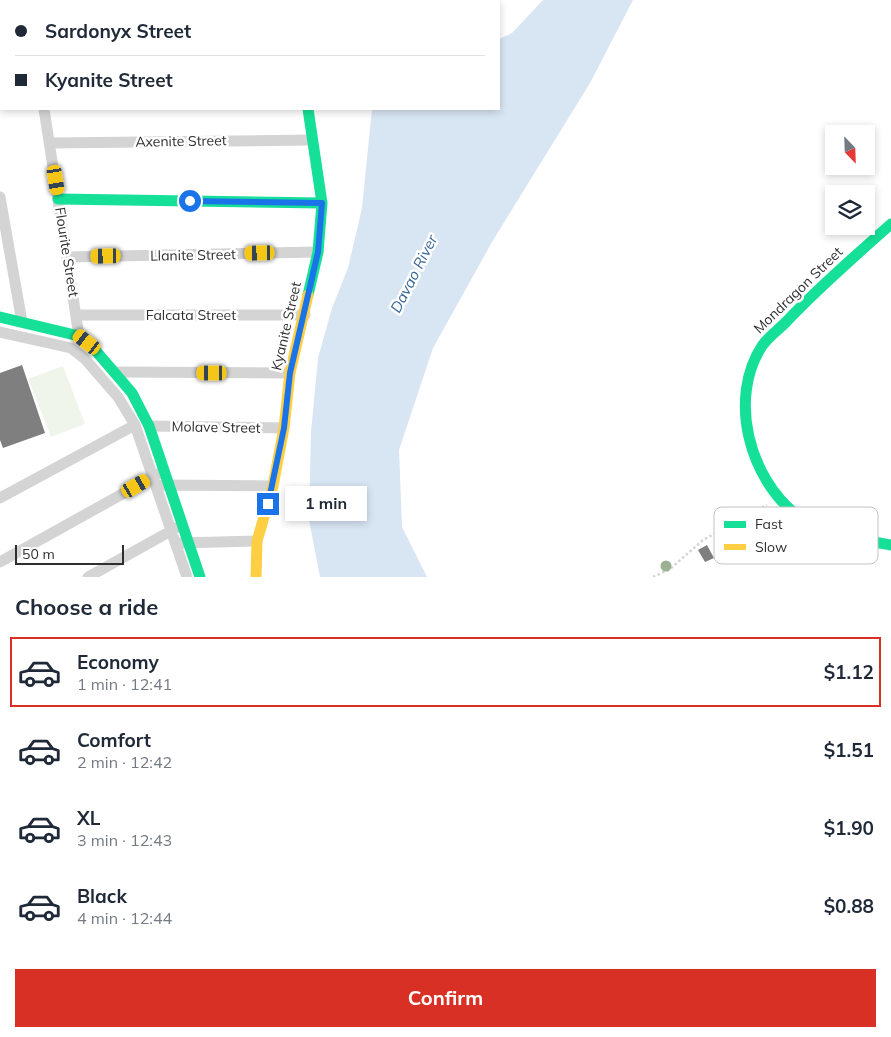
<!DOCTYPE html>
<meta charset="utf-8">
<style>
:root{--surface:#fff;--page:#f6f6f7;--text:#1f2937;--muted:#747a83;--line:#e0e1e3;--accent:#d93025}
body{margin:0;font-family:Mulish,sans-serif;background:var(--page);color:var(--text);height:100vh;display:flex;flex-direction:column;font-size:19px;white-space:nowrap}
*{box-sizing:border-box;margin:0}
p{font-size:16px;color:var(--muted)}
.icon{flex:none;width:28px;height:28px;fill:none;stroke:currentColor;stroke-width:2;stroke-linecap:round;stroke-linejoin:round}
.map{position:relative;height:577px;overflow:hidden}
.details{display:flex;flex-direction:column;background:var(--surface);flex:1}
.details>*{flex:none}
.hud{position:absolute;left:0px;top:0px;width:500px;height:110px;box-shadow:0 2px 8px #0003;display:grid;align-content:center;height:110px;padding:0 15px;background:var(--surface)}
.needle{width:32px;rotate:157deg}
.controls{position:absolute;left:825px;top:125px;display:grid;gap:10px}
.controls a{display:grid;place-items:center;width:50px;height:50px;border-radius:0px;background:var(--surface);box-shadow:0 2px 8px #0003;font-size:25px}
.scale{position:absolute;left:15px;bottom:12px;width:109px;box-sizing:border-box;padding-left:5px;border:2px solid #2f2f2f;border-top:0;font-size:14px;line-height:18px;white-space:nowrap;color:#2f2f2f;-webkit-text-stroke:4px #fff;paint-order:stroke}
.end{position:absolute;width:22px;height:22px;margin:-11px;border:6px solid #1a73e8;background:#fff;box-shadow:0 0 0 2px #fff}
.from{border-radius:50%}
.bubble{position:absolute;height:35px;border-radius:0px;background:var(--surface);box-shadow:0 2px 8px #0003;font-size:16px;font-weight:700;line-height:35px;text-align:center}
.car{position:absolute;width:15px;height:30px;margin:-15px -8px;border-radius:6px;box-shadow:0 0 4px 1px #0007;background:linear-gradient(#f5c518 24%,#345 0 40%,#f5c518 0 76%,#345 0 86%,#f5c518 0)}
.hud b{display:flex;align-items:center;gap:18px;height:48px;font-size:19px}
.hud b+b{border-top:1px solid var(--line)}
.hud i{width:12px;height:12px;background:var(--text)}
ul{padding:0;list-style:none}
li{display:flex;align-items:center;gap:15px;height:70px;margin:0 10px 8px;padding:0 5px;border:2px solid transparent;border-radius:0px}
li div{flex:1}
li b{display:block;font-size:19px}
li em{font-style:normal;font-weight:700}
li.active{border-color:var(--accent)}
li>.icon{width:45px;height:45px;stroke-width:1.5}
h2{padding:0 15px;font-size:22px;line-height:60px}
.button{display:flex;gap:10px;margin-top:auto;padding:10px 15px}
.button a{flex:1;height:58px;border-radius:0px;background:var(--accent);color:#fff;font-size:20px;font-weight:700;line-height:58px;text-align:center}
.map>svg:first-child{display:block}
</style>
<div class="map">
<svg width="891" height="577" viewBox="0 0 891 577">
<rect width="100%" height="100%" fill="#fff"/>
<path fill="#f0f5ec" d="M63 366 85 424 51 437 28 379Z"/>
<path fill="#d8e5f3" d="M543 0H633L590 83 492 242 433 348 399 450 402 527 427 577H320L309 520 311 432 318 358 332 308 348 268 362 208 372 109H499V39L512 33Z"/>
<path fill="#7f7f7f" d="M22 365 45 433 3 448 0 440V373Z
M707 545 714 558 705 562 698 550Z"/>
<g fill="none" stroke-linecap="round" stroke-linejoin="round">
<path stroke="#d4d4d4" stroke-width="2.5" stroke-dasharray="2.5 2.5" stroke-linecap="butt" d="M653 577 670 569 703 540 767 505"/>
<path stroke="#d4d4d4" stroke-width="11" d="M28 0V1
M296 0V1
M44 109 79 336
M50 143 312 140
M0 197 22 322
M67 257 318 252
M76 315H305
M0 332 71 348 85 359 118 397 135 425 187 577
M114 372 290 373
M149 426 284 428
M162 485 273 486
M0 498 135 425
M181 543 257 541
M0 562 160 473
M88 577 178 527"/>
<path stroke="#16e098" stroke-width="11" d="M308 109 322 203 318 252 308 295
M58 199 322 203
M891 224C855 256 819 287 786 322 778 330 768 337 762 346 728 398 749 479 798 516 824 536 860 539 891 545
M0 317 79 336 96 351 132 393 149 426 200 577"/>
<path stroke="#ffcf43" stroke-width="11" d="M256 577 257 541 273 486 284 428 290 373 308 295"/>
</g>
<circle fill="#9cb092" cx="666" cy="566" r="5.5"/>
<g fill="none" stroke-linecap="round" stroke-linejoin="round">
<path stroke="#1a73e8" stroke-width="6" d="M190 201 322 203 318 252 290 373 284 428 268 504"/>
</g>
<g text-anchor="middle" stroke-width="5" stroke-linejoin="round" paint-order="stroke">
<g font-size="14" fill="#2f2f2f" stroke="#fff">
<text transform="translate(181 141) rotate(-1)" y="5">Axenite Street</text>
<text transform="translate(67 252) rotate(81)" y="5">Flourite Street</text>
<text transform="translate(193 255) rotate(-1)" y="5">Llanite Street</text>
<text transform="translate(798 290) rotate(-44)" y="5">Mondragon Street</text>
<text x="191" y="320">Falcata Street</text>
<text transform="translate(286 326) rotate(-77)" y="5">Kyanite Street</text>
<text transform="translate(216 427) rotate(1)" y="5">Molave Street</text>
</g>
<g font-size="15" font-style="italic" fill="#376698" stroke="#fff">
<text transform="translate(414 274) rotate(-63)" y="5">Davao River</text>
</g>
</g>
<rect x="714" y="507" width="164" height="57" rx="8" fill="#fff" stroke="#c1c1c1" stroke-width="1"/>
<rect x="724" y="521" width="22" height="7" fill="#16e098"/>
<rect x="724" y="544" width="22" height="6" fill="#ffcf43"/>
<g font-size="14" fill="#2f2f2f">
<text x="755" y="529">Fast</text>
<text x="755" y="552">Slow</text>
</g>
</svg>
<div class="controls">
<a><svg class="needle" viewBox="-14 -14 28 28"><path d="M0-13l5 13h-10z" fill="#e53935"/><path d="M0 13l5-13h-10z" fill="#747a83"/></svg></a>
<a><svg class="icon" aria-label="layers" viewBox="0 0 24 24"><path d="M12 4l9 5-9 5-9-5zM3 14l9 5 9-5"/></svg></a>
</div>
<div class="scale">50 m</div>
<i class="end from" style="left:190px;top:201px"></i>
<i class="end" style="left:268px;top:504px"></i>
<div class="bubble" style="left:285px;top:486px;width:82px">1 min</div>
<i class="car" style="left:56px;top:180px;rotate:171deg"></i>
<i class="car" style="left:260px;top:253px;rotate:269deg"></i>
<i class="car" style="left:106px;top:256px;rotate:269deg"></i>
<i class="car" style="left:87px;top:342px;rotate:308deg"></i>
<i class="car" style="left:212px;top:373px;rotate:270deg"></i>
<i class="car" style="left:136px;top:486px;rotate:60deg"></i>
<div class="hud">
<b><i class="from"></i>Sardonyx Street</b>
<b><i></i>Kyanite Street</b>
</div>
</div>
<section class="details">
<h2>Choose a ride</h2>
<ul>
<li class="active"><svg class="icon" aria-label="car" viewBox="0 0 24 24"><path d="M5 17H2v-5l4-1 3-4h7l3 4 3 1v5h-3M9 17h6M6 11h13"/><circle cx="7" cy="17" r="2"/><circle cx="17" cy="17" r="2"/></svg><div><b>Economy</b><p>1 min · 12:41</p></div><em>$1.12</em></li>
<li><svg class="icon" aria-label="car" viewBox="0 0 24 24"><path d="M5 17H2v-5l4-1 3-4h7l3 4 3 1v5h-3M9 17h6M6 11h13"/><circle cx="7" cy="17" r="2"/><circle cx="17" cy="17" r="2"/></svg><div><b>Comfort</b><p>2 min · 12:42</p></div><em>$1.51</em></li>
<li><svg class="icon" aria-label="car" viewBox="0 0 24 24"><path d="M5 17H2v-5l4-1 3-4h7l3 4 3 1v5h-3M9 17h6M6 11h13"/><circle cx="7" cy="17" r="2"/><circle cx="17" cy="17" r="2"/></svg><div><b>XL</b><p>3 min · 12:43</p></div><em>$1.90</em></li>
<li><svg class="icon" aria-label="car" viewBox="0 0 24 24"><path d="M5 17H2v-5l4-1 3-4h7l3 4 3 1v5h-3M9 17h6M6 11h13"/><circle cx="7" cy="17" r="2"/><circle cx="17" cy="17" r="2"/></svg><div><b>Black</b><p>4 min · 12:44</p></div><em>$0.88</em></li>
</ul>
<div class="button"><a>Confirm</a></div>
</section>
